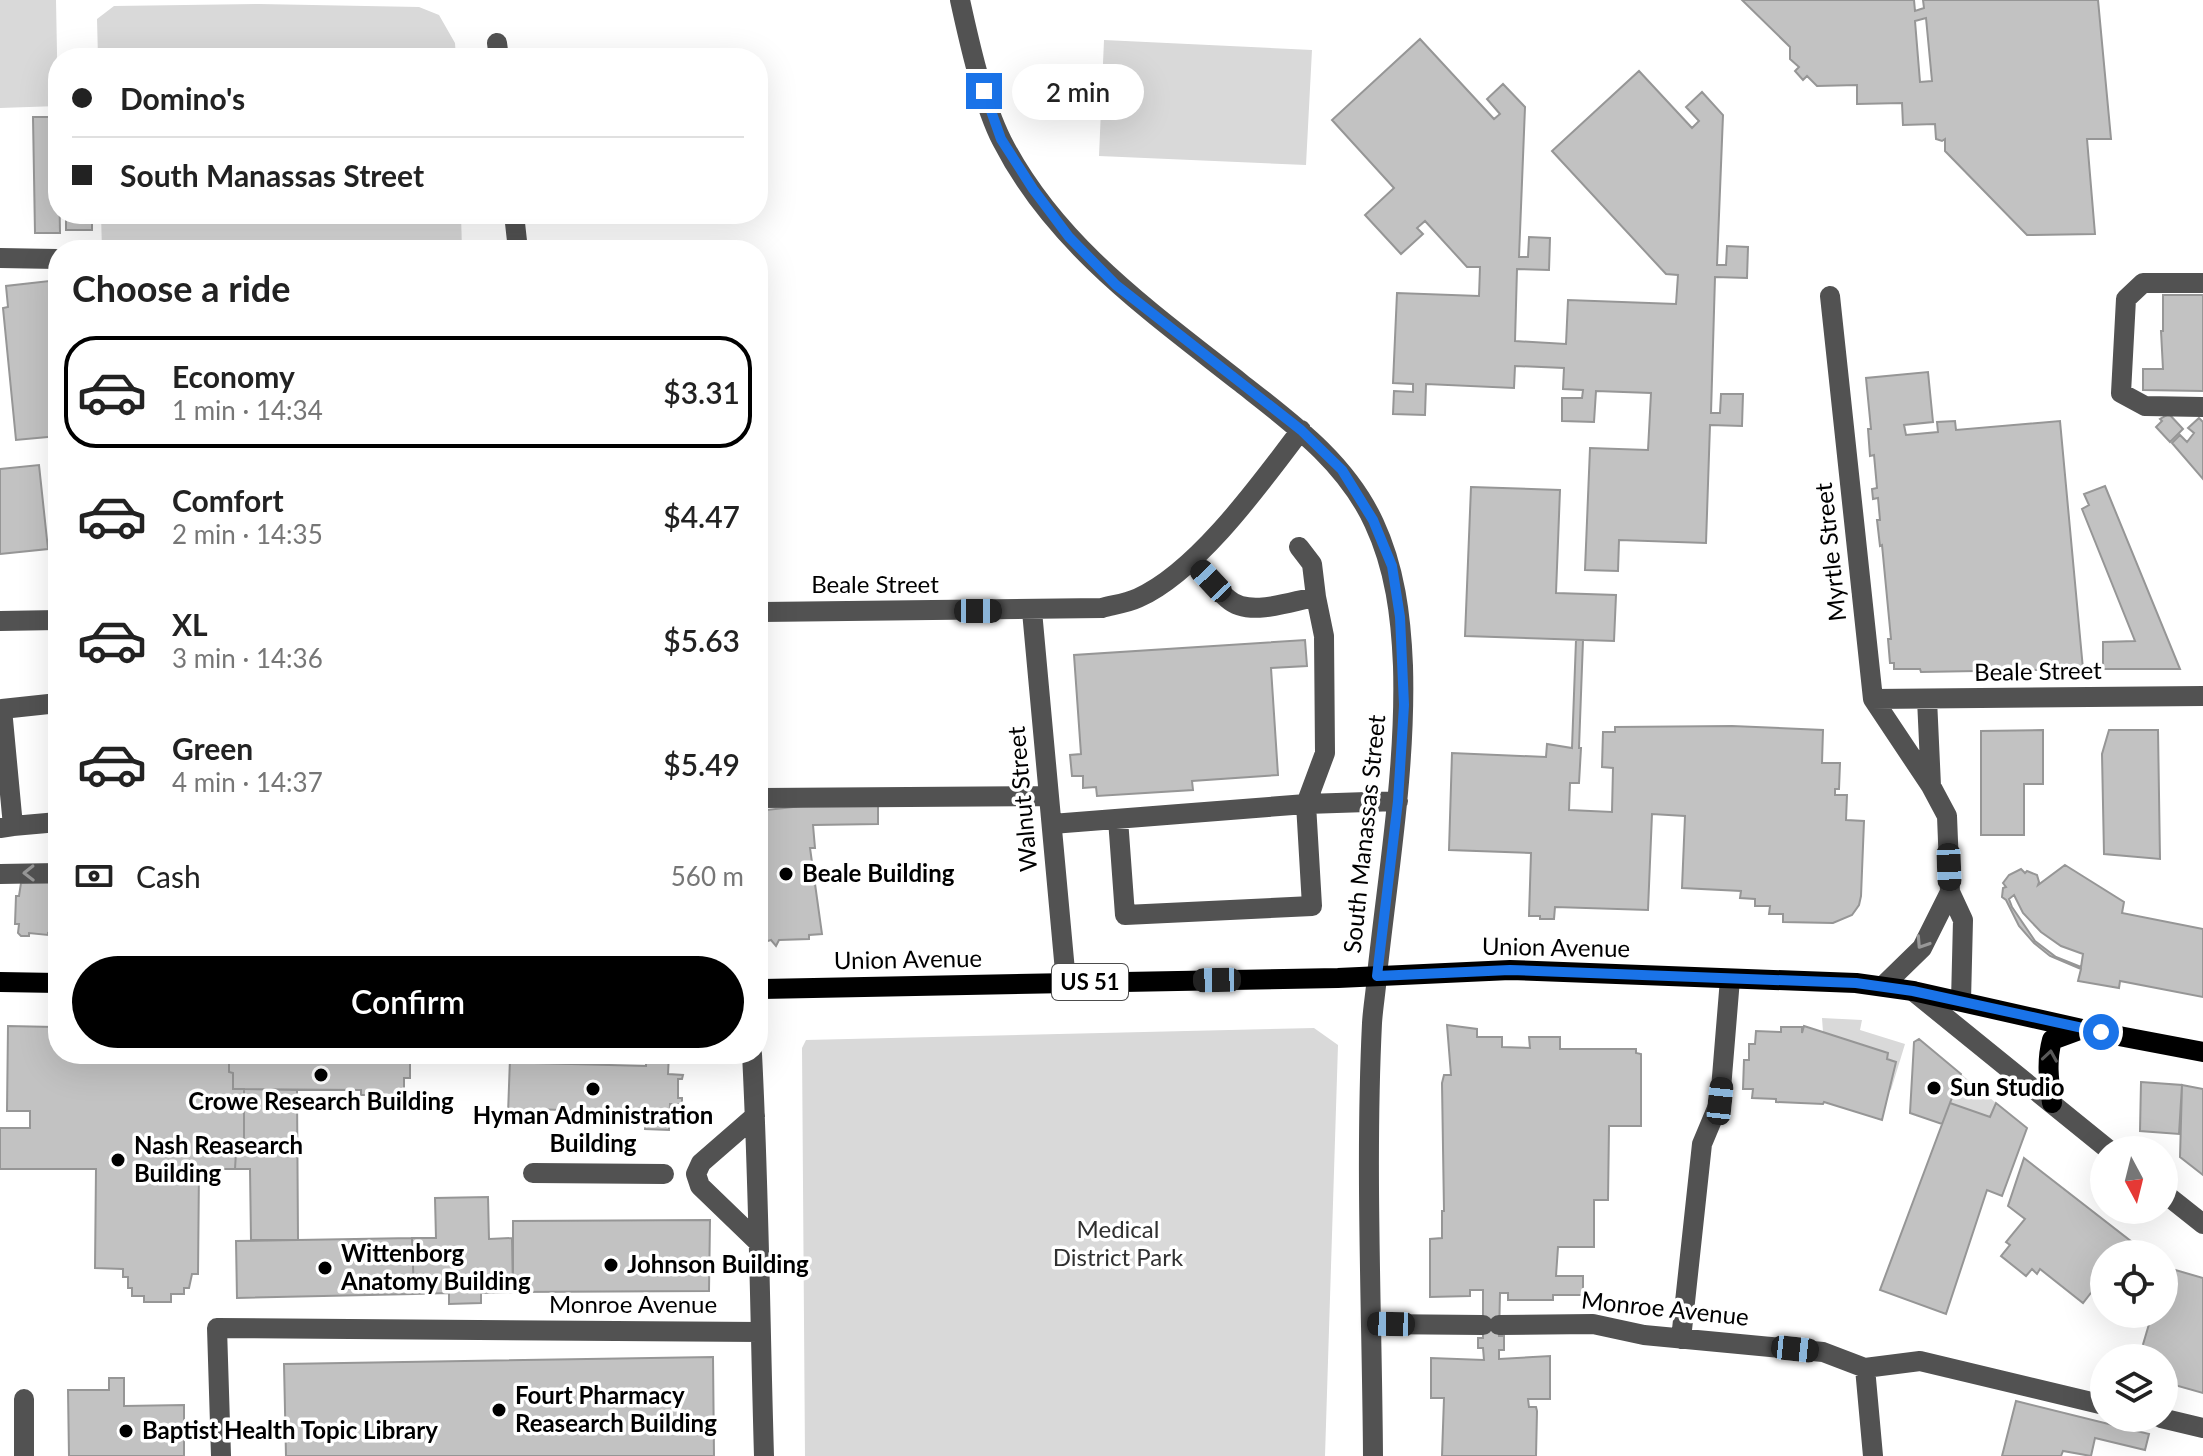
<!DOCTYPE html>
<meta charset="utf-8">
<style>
:root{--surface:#fff;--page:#f6f6f6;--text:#222;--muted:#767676;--line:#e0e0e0;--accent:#000}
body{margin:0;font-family:Lato,sans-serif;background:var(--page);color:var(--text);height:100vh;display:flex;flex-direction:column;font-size:30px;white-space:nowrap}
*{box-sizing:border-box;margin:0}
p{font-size:26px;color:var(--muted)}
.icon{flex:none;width:44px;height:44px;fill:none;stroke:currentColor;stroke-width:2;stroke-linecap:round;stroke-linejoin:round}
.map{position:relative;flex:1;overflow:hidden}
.panel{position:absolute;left:48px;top:240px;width:720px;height:824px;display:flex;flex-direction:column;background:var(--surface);border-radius:32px;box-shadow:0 8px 32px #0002}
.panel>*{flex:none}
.hud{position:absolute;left:48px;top:48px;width:720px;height:176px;border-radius:32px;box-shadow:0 8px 32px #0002;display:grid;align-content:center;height:176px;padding:0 24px;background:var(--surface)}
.needle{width:52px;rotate:173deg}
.fabs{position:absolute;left:2090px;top:1136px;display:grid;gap:16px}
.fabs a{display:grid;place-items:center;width:88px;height:88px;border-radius:50%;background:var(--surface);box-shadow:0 8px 32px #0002;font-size:40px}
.end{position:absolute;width:36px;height:36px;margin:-18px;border:10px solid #1a73e8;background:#fff;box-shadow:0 0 0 4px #fff}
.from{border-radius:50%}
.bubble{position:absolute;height:56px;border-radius:28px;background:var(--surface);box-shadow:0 8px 32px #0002;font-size:26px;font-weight:600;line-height:56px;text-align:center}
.car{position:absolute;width:24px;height:48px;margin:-24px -12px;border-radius:10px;box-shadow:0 0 6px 2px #0007;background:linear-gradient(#222 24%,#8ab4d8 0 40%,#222 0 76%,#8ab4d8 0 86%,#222 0)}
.hud b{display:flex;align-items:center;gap:28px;height:76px;font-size:30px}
.hud b+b{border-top:2px solid var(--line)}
.hud i{width:20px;height:20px;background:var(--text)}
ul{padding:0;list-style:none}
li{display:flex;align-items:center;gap:24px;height:112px;margin:0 16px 12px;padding:0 8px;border:4px solid transparent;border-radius:32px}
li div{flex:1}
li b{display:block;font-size:30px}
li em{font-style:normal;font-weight:600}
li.on{border-color:var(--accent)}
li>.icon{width:72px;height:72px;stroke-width:1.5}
h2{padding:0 24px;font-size:36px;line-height:96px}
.pay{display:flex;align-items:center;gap:20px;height:88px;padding:0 24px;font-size:30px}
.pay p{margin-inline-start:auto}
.cta{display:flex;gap:16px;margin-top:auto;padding:16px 24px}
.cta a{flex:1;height:92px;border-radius:48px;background:var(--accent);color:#fff;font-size:32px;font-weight:600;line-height:92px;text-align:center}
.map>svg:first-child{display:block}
</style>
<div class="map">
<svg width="2203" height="1456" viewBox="0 0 2203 1456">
<rect width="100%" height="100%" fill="#fff"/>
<path fill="#d9d9d9" d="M0 0H56L58 106 0 108Z
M259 4 419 7 439 15 455 43 456 58H98L97 19 114 6Z
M1104 40 1312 50 1306 165 1099 156Z
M101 214H461L462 250H102Z
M1822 1018 1862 1020 1860 1030 1905 1044 1891 1090 1888 1089V1053L1823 1032Z
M1314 1028 1338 1045 1325 1456H805L802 1048 806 1040Z
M1961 1074 1996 1103 1990 1117 1950 1103Z"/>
<path fill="#c2c2c2" stroke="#969696" stroke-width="2" fill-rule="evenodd" d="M1742 0H1914L1915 11 1924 8 1923 0H2098L2111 139H2087L2095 234 2027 235 1945 151V139L1942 141 1936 139 1935 124 1903 125 1902 103 1857 104V85L1817 86 1807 76 1803 80 1795 71 1799 67 1790 59V47ZM1926 18 1932 81 1920 82 1915 21Z
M1420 39 1494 119 1500 114 1487 99 1503 84 1525 107 1519 257H1528L1529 237 1550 238 1549 270 1517 269 1515 341 1566 344 1568 300 1676 304 1678 275 1666 274 1552 151 1639 71 1692 128 1699 121 1686 107 1702 92 1723 115 1717 265H1726L1727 246 1748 247 1747 278 1715 277 1711 413H1720L1721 394H1743L1742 426 1710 425 1706 543 1619 540 1618 571 1585 570 1590 448 1648 450 1651 393 1596 391 1594 422 1562 421V398H1582L1583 390 1563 389 1564 368 1515 366 1514 388 1426 384 1425 415 1393 414 1394 391 1413 392V384L1393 383 1397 293 1479 296 1480 267H1467L1425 221 1417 228 1423 234 1401 254 1365 215 1394 188 1332 120Z
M33 117H58L60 233H35Z
M66 214H92V230H66Z
M58 280V436L16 440 3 308 8 307 6 286Z
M2163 295H2203V391L2143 390V369H2163L2161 331H2163Z
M1928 372 1933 422 1904 425 1906 435 1938 432 1937 422 1955 421 1956 430 2060 421 2083 669 1921 672 1920 669H1894V663H1890L1888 639H1891L1882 545 1880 546 1877 520H1880L1878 498 1873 499 1872 489 1877 488 1874 455 1870 456 1868 429H1871L1866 378Z
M2169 414 2183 429 2170 442 2156 427 2162 421 2160 419Z
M2199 418 2203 422V479L2172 443 2180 435 2187 442 2194 433 2188 428Z
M39 465 48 549 0 554V469Z
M2105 486 2180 669H2103V642L2135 641 2082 509 2089 505 2084 494Z
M1471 487 1560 490 1556 593 1616 595 1614 641 1465 636Z
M1305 640 1307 666 1271 668 1278 775 1192 781 1193 790 1097 796 1096 787 1083 788V776H1072L1070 755 1081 754 1074 655Z
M1576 640H1583L1579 748H1581L1579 783H1570L1569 810 1612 812 1613 768 1602 767 1603 732H1615V727L1732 726 1823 730 1822 763H1840L1839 789H1835V795H1847L1846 820 1864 821 1861 896 1859 905 1852 915 1833 923 1783 922V914H1769L1770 906H1755V899L1740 898 1741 891 1682 888 1685 816 1652 814 1648 910 1555 907 1554 919H1540V916H1529L1531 853 1449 850 1452 753 1546 757 1547 744 1572 748Z
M2043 730V784H2024V835H1981V731Z
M2109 730H2158L2160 859 2104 854 2102 754Z
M811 805H878V824L813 825 815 848H810L822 934 809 935V939L779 940 776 946 771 940 758 944V811Z
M2065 865 2124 902 2122 913 2203 929V997L2120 981 2119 988 2078 981 2081 969 2050 956 2034 943 2019 926 2006 900 2002 897 2003 888 2006 887 2003 883 2009 875 2021 869 2025 873 2027 871 2037 875 2039 882 2038 885ZM2014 895 2023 913 2041 932 2061 946 2083 954 2081 967 2056 957 2035 941 2012 907 2009 899Z
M21 883H58V936L48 933V935L29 933V936H21L18 933 19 924H15L16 896H19Z
M1447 1025 1477 1029V1037H1502V1047L1530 1048 1529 1037H1560V1049H1636V1053L1641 1054V1126H1609L1608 1200H1594V1247H1558L1556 1276H1583V1295H1553V1300H1508V1293H1500L1499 1336H1504V1350H1499V1359L1550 1356V1399H1528L1529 1407H1536L1537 1411 1536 1456H1442L1444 1398H1431V1358L1484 1360 1483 1348H1478V1338H1483V1290H1470V1296L1430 1297V1239L1442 1238V1211H1444L1442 1083 1444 1075H1451Z
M8 1026 54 1027V1031H58V1054H229V1072L233 1073V1089H244V1152H236L235 1169H199L198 1274H192L189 1288H184V1294H171V1302H144V1296H132V1288H128V1277H123V1269L95 1268 96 1169H0V1128H30V1111H7Z
M1804 1026 1888 1053 1887 1059 1896 1062 1882 1120 1824 1102 1823 1104 1776 1102V1099L1752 1098 1753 1089H1743L1744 1060H1749V1044H1755L1756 1031 1781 1032V1027H1802V1033Z
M1919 1039 1961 1074 1942 1124 1910 1113 1914 1042Z
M229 1054H410V1078H404V1102H386V1095H361V1090L233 1089V1073L229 1072Z
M646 1054H669L668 1074 683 1075 682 1079H678V1098H682V1104H670L669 1130 645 1129 646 1113 534 1109V1115L508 1114 510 1058H535V1063L646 1066Z
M2141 1082 2182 1085 2179 1134 2140 1131Z
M2182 1085 2203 1089V1175L2180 1157Z
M244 1089 297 1090 298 1240H251L250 1169H235L236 1152H244Z
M1950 1103 1990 1117 1996 1103 2027 1128 2002 1196 1987 1190 1946 1314 1880 1290Z
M2024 1158 2132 1242 2122 1254H2104V1276L2083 1303 2040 1269 2037 1274 2032 1269 2026 1276 2001 1256 2010 1245 2006 1242 2025 1219 2008 1206Z
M488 1197 489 1239 512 1238 513 1292 481 1293V1303L449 1304V1293L414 1294 412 1238H436L435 1198Z
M710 1220 709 1291 513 1292V1221Z
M412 1238 414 1294 237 1298 236 1241Z
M2165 1267 2203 1278V1393L2164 1382V1358H2139L2152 1314H2164Z
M713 1357 714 1456H286L284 1364Z
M109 1378H124V1406L184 1405V1456H69L68 1390H109Z
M2016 1401 2149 1434 2145 1450 2095 1438 2091 1456 2063 1451 2061 1456H2002Z"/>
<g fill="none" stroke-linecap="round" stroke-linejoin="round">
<path stroke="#525252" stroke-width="20" d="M960 0C969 41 983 104 1002 141 1055 245 1151 312 1241 383 1292 423 1346 462 1374 523 1395 568 1401 616 1403 666 1406 769 1388 872 1377 975 1376 991 1373 1007 1372 1023 1365 1167 1372 1312 1373 1456
M497 43 499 58
M514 214 518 250
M0 258 57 259
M2203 283H2143L2126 299 2121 393 2145 406 2203 407
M1830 296 1873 699 1931 786
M1299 547 1312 564 1316 597
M1192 561C1204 573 1215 588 1228 599 1249 618 1291 601 1316 597L1324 636 1325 753 1306 804 1398 801
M1032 611 1066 982
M758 612 1102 608C1113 605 1127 603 1138 598 1197 572 1261 483 1301 430
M0 621 58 620
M1873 699 2203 696
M1927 699 1931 786 1947 816 1950 892 1963 920 1961 1001
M758 798 1049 796
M1052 824C1137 817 1221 811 1306 804L1312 906 1125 915 1118 819
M13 826 58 822
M0 828 13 826 2 709 58 703
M0 874 58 873
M1883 986 1922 948 1950 892
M1913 991 2109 1150
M752 1054C759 1188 760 1322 764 1456
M755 1116 701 1163 696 1174 700 1186 757 1241
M533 1173 664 1174
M2164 1193 2203 1224
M1372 1324 1483 1325
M1499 1325 1593 1324 1644 1335 1823 1352 1865 1368 1920 1361 2104 1405
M1681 1339 1702 1144 1720 1101 1730 979
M1865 1368 1873 1456
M2161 1418 2203 1428
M24 1456V1399
M221 1456 217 1328 760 1332"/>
<path stroke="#000" stroke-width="20" d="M0 982 58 983
M758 989 1338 978 1510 970 1856 983 1913 991 2082 1029 2203 1052
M2052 1103C2049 1081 2046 1062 2052 1040L2082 1029"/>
</g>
<defs><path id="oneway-chevron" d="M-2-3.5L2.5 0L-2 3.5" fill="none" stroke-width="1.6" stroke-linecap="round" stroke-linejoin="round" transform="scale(2)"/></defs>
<g stroke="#979797">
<use href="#oneway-chevron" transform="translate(29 873) rotate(179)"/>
<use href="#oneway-chevron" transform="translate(1922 943) rotate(123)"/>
</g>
<use stroke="#595959" href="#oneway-chevron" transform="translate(2050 1056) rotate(-81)"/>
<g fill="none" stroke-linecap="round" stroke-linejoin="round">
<path stroke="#1a73e8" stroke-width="10" d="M984 91 1001 139 1033 189 1069 237 1116 285 1301 430 1342 470 1373 520 1392 566 1400 617 1404 705 1398 801 1377 976 1510 970 1856 983 1913 991 2101 1032"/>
</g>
<g fill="#000" stroke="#fff" stroke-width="3">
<circle cx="786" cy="874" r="8"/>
<circle cx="321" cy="1075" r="8"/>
<circle cx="1934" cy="1088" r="8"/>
<circle cx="593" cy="1089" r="8"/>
<circle cx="118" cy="1160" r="8"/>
<circle cx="611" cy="1265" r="8"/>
<circle cx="325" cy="1268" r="8"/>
<circle cx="499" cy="1410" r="8"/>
<circle cx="126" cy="1431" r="8"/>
</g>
<g text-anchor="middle" stroke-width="7" stroke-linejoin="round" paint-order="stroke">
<rect fill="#fff" stroke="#4c4c4c" stroke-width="2" x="1052" y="964" width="76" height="36" rx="6"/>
<g font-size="22" font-weight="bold" fill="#000">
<text x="1090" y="990">US 51</text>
</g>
<g font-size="24" fill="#000" stroke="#fff">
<text transform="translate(1831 552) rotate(-96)" y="8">Myrtle Street</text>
<text x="875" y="593">Beale Street</text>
<text transform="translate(2038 672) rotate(-1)" y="8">Beale Street</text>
<text transform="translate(1023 799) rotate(-95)" y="8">Walnut Street</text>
<text transform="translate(1365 834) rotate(-84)" y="8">South Manassas Street</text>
<text transform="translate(1556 948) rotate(1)" y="8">Union Avenue</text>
<text transform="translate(908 960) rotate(-1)" y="8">Union Avenue</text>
<text x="633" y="1313">Monroe Avenue</text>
<text transform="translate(1665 1309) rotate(6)" y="8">Monroe Avenue</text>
</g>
<g font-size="24" font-weight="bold" fill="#000" stroke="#fff" text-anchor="start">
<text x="802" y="882">Beale Building</text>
<text x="1950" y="1096">Sun Studio</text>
<text x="321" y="1110" text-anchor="middle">Crowe Research Building</text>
<text x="593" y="1124" text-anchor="middle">Hyman Administration<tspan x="593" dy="28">Building</tspan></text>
<text x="134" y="1154">Nash Reasearch<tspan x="134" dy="28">Building</tspan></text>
<text x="341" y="1262">Wittenborg<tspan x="341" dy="28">Anatomy Building</tspan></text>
<text x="627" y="1273">Johnson Building</text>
<text x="515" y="1404">Fourt Pharmacy<tspan x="515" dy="28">Reasearch Building</tspan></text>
<text x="142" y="1439">Baptist Health Topic Library</text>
</g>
<g font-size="24" fill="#303030" stroke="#fff">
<text x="1118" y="1238">Medical<tspan x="1118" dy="28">District Park</tspan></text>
</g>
</g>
</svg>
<div class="fabs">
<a><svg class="needle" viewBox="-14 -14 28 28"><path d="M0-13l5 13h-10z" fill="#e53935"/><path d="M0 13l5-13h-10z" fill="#767676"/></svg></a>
<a><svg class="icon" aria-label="locate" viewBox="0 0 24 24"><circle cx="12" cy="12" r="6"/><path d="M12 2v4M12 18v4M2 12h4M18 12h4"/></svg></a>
<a><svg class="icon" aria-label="layers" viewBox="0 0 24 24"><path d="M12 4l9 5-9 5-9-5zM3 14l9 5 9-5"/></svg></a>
</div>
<i class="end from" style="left:2101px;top:1032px"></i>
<i class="end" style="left:984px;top:91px"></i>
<div class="bubble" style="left:1012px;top:64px;width:132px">2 min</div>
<i class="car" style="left:1211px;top:581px;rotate:317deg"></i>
<i class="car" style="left:978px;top:611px;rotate:90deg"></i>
<i class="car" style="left:1949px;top:867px;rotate:178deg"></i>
<i class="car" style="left:1217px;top:980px;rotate:269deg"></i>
<i class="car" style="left:1720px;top:1101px;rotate:6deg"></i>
<i class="car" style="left:1391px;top:1324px;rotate:271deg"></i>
<i class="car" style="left:1795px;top:1349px;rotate:96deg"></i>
<div class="hud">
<b><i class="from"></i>Domino's</b>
<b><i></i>South Manassas Street</b>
</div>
<section class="panel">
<h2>Choose a ride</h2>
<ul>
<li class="on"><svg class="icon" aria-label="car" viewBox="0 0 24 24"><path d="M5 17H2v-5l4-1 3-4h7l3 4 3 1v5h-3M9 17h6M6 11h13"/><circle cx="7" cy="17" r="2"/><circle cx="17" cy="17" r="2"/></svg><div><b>Economy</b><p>1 min · 14:34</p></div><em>$3.31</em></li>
<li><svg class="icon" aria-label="car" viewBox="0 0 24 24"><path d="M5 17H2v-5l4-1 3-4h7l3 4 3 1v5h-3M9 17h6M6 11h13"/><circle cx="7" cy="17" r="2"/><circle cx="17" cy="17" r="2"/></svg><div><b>Comfort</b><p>2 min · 14:35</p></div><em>$4.47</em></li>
<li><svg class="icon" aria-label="car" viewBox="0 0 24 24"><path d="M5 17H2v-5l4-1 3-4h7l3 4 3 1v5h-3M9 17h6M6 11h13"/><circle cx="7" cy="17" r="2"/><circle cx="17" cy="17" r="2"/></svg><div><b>XL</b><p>3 min · 14:36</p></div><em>$5.63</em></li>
<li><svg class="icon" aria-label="car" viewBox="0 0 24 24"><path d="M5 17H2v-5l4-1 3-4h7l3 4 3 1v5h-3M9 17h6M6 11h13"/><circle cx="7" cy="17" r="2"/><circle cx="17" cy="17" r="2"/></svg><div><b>Green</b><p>4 min · 14:37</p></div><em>$5.49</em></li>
</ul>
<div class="pay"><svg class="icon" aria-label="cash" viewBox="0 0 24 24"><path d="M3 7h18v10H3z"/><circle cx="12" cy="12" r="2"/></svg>Cash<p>560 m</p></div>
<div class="cta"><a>Confirm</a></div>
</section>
</div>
